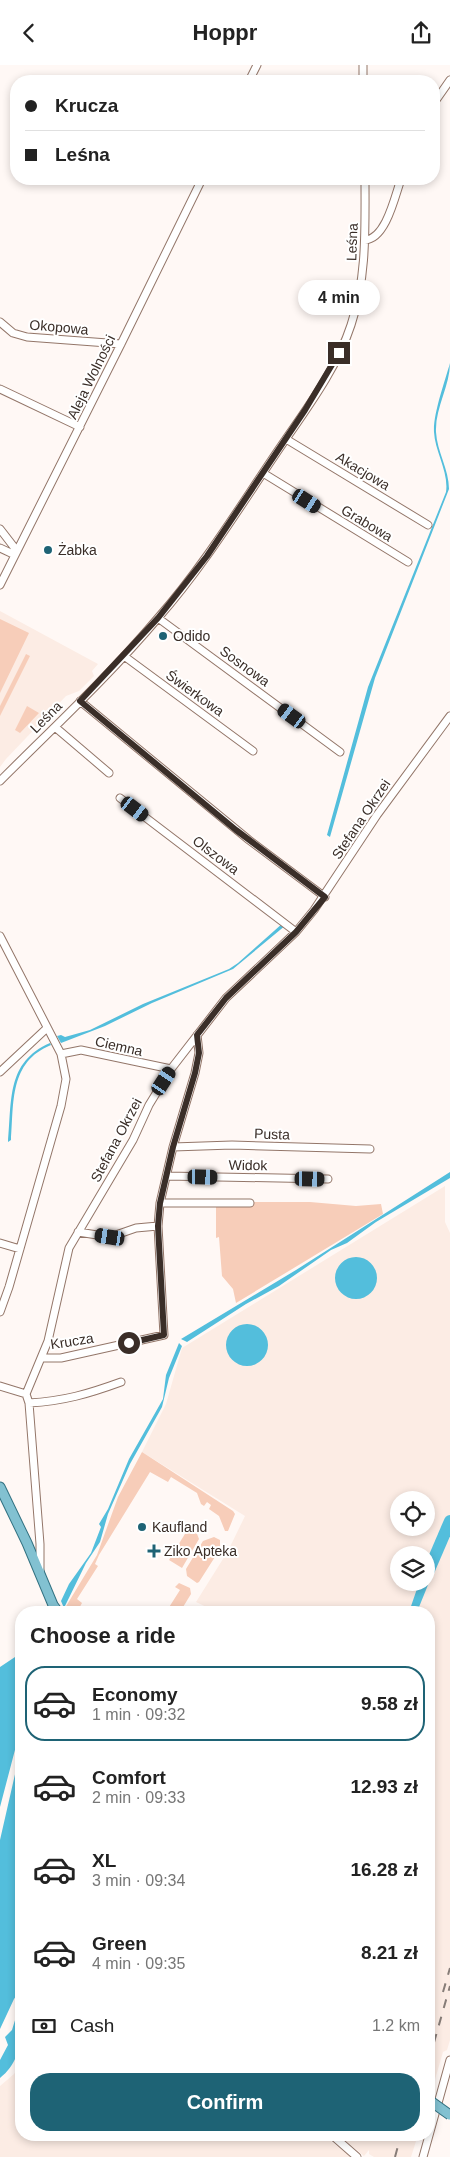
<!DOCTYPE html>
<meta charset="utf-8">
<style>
:root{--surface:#fff;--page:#f6f6f6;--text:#222;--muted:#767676;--line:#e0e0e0;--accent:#1e6375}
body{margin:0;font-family:Helvetica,sans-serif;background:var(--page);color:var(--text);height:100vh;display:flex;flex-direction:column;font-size:19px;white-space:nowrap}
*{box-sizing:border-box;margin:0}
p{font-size:16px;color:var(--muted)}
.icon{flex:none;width:28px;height:28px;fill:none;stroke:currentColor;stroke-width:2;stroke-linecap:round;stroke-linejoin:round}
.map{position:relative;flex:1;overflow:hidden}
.side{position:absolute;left:15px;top:1541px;width:420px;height:535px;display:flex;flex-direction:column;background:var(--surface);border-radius:20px;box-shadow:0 2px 8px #0003}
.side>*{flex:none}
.top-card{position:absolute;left:10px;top:10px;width:430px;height:110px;border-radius:20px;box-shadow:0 2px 8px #0003;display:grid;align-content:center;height:110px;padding:0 15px;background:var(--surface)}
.tools{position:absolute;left:390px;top:1426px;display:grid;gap:10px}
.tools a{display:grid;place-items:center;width:45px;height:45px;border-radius:50%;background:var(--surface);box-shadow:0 2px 8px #0003;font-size:25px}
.end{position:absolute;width:22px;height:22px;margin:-11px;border:6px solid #3a2e28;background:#fff;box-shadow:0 0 0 2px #fff}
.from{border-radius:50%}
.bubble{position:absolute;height:35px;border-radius:18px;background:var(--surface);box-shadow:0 2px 8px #0003;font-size:16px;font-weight:700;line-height:35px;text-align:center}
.car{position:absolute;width:15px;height:30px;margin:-15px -8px;border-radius:6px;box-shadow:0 0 4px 1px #0007;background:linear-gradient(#222 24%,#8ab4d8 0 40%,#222 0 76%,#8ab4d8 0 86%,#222 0)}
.top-card b{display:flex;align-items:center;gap:18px;height:48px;font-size:19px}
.top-card b+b{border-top:1px solid var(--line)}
.top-card i{width:12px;height:12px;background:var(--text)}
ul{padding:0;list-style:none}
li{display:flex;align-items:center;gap:15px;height:75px;margin:0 10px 8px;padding:0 5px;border:2px solid transparent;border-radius:20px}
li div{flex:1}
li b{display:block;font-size:19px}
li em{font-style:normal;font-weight:700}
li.active{border-color:var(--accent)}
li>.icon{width:45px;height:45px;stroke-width:1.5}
h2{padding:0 15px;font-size:22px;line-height:60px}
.pay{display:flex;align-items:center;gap:12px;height:55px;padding:0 15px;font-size:19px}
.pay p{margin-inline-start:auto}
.cta{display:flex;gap:10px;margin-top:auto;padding:10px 15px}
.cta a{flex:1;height:58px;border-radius:20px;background:var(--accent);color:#fff;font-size:20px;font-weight:700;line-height:58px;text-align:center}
header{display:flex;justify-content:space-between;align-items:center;height:65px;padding:0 15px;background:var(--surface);font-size:22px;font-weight:700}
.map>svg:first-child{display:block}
</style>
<header><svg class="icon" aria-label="back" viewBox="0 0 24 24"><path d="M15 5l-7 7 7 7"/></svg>Hoppr<svg class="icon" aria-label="share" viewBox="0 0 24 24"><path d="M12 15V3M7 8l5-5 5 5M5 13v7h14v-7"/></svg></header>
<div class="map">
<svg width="450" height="2092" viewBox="0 0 450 2092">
<rect width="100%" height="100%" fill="#fff8f5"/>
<path fill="#fcece4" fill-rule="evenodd" d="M0 546 98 599 92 606 94 611 79 626 66 631 6 694 0 702Z
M445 1121V1157L450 1168V1975L447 1985 443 1987 429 2035V1548H219L196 1537 228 1486 245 1451 142 1387 166 1339 182 1283ZM399 1435H426V1462H399ZM399 1490H426V1518H399Z
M21 1997V2070H323L351 2092H0V2021L14 2009Z
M339 2070H418L411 2092H374L369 2089V2085L364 2091Z"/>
<path fill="#f7cdb9" d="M0 554 29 568 0 628Z
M26 589 30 591 0 651V641Z
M27 641 39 648 20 668 15 665Z
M253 1137H310L356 1141 381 1139 383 1149 236 1238 233 1224 222 1211 219 1172 216 1173V1142L253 1141Z
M142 1387 233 1446 235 1449 228 1466H225L219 1451 209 1444 211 1440 207 1437 204 1441 201 1439 197 1428 171 1412 168 1417 150 1407 99 1490 95 1499 98 1501 77 1534 82 1538 77 1547H69L65 1543 97 1490 118 1432Z
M191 1459 194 1461 199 1474 182 1503 169 1495Z
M214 1472 220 1475V1484L199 1517 197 1518 187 1511 186 1504 203 1476Z
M179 1518 190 1523 191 1529 180 1547H166L180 1525 175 1522Z"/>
<path fill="#53bedc" d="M450 298C450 321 435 343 436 367 437 387 449 404 449 424L375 613 330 772 327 770 368 622 446 427C449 407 435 387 434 367 433 349 445 316 450 298Z
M283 858 286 860 233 904 152 938 105 961 61 978 57 971 61 970 65 972 90 965 143 939 229 904 238 898Z
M50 978 51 980C9 997 14 1038 11 1075L8 1077C12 1036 6 997 50 978Z
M450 1107V1113L376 1157 347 1178 331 1185 279 1221 246 1239 187 1277 181 1274 296 1205Z
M335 1213a21 21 0 1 1 42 0a21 21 0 1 1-42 0Z
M226 1280a21 21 0 1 1 42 0a21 21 0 1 1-42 0Z
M179 1278 182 1281 169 1313 162 1342 130 1399 108 1449 100 1477 86 1498 64 1543 61 1536 69 1519 91 1488 101 1462 99 1459 108 1444 129 1394 163 1334 166 1310Z
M437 1475 445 1478 417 1547H409L419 1518H426V1503Z
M21 1588V1662L0 1742V1602Z
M21 1683V1924L14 1934 0 1964V1775Z
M21 1939C21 1967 24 1994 0 2013V1995L8 1980 5 1972 12 1965 19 1942Z"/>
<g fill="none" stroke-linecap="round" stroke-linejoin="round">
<path stroke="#53bedc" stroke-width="12" d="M426 1512 450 1456"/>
<defs>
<path id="minor" d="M363 0V16
M249 16 257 0
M434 38 450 15
M365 175C386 174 395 131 401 114
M0 257 13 268 27 272 121 279
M0 324 80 362
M286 374 428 460
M263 408 408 497
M0 464 17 486
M0 483 15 490
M0 520 121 279 202 114
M158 553 340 687
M124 591 253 686
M80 636 249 775 325 832
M55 662 109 708
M0 716C53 663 109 611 158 553 203 502 239 443 277 387 304 347 336 306 351 260 367 212 365 164 365 114
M120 733 296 867
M0 871 61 989 66 1014 61 1041 9 1222 0 1247
M61 989 81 985 171 1004
M0 1007 47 963
M173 1082 232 1080 370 1084
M167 1111 328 1114
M160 1138H250
M78 1167 110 1172 136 1163 158 1161
M0 1178 20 1184
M42 1293H61L164 1270 158 1161 160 1138 173 1082 195 1008 199 988 197 970
M0 1321 26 1329
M29 1338C64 1336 88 1329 121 1317
M40 1509V1479L29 1338 26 1329 48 1276 69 1183 133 1075 149 1040 171 1004 226 933 296 867 314 845 377 750 450 651
M332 2070 357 2092
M423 2092 450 1995"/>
<path id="major" d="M0 1422 27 1478 53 1540 59 1548"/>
</defs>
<use href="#minor" stroke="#937669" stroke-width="9"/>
<use href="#major" stroke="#337282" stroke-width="11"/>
<use href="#minor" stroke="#fff" stroke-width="7"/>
<use href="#major" stroke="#82c1d1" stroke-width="9"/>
<path stroke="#877d78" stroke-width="2" stroke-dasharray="9 9" stroke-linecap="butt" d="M443 1927 450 1903
M429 1995 450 1921
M395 2092 401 2070"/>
<defs>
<path id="major-bridge" d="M429 2035 450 2050"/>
</defs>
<use href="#major-bridge" stroke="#337282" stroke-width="11" stroke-linecap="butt"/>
<use href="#major-bridge" stroke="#82c1d1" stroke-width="9"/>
</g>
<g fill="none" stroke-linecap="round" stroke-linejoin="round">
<path stroke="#3a2e28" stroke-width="6" d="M129 1278 164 1270 158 1161 160 1138 173 1082 195 1008 199 988 197 970 226 933 296 867 325 832 236 765 80 636 158 553 207 491 305 345 339 288"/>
</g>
<g fill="#1e6375" stroke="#fff" stroke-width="2">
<circle cx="48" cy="485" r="5"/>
<circle cx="163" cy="571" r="5"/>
<circle cx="142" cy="1462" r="5"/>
<path d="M151.5 1478.5h5v5h5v5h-5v5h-5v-5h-5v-5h5z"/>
</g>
<g text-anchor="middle" stroke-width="4" stroke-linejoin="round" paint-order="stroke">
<g font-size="14" fill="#3a2e28" stroke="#fff">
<text transform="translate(352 177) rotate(-88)" y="5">Leśna</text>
<text transform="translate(59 262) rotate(5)" y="5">Okopowa</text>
<text transform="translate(91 312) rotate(-64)" y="5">Aleja Wolności</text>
<text transform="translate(363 406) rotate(31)" y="5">Akacjowa</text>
<text transform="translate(367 458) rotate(31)" y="5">Grabowa</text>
<text transform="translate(245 601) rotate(36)" y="5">Sosnowa</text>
<text transform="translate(195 628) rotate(36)" y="5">Świerkowa</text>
<text transform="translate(46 652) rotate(-45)" y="5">Leśna</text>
<text transform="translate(361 754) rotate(-56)" y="5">Stefana Okrzei</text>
<text transform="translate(216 790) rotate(37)" y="5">Olszowa</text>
<text transform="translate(119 981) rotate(13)" y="5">Ciemna</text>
<text transform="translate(272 1069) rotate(2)" y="5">Pusta</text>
<text transform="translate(116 1075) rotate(-62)" y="5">Stefana Okrzei</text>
<text transform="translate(248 1100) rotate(1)" y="5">Widok</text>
<text transform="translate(72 1276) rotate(-9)" y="5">Krucza</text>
</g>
<g font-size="14" fill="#3a2e28" stroke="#fff" text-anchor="start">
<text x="58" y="490">Żabka</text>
<text x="173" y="576">Odido</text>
<text x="152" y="1467">Kaufland</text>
<text x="164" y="1491">Ziko Apteka</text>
</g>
</g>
</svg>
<div class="tools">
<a><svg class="icon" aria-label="locate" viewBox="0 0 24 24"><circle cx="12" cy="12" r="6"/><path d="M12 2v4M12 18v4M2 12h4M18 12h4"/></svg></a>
<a><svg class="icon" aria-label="layers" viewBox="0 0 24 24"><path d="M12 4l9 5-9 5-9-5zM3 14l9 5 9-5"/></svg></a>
</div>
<i class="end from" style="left:129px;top:1278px"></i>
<i class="end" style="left:339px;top:288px"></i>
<div class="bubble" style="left:298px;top:215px;width:82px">4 min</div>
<i class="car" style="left:307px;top:436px;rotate:122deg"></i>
<i class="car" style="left:292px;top:651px;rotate:306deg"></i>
<i class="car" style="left:135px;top:744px;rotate:127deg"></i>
<i class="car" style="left:164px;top:1016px;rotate:33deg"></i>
<i class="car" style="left:203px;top:1112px;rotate:91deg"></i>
<i class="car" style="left:310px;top:1114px;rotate:91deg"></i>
<i class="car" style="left:110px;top:1172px;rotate:279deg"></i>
<div class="top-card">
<b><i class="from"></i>Krucza</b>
<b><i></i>Leśna</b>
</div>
<section class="side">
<h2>Choose a ride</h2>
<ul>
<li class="active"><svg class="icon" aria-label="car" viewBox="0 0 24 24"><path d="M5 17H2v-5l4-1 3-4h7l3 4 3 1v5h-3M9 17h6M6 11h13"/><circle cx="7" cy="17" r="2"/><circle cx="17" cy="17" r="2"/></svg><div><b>Economy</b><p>1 min · 09:32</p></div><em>9.58 zł</em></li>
<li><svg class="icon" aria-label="car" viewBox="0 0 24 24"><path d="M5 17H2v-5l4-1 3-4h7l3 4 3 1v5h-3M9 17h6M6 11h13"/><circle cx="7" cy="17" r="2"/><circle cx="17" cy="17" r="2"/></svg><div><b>Comfort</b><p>2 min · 09:33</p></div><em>12.93 zł</em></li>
<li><svg class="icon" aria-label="car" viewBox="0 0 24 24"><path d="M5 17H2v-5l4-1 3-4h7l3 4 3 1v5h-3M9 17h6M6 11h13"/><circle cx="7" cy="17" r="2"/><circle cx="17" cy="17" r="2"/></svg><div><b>XL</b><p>3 min · 09:34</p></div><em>16.28 zł</em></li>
<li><svg class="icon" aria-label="car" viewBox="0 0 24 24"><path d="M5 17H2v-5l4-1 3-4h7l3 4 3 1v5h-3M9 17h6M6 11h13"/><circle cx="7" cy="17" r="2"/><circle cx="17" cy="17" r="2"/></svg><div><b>Green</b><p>4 min · 09:35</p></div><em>8.21 zł</em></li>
</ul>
<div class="pay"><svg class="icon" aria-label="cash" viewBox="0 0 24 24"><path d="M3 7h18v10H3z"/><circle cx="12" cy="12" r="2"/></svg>Cash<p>1.2 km</p></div>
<div class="cta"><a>Confirm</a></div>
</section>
</div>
